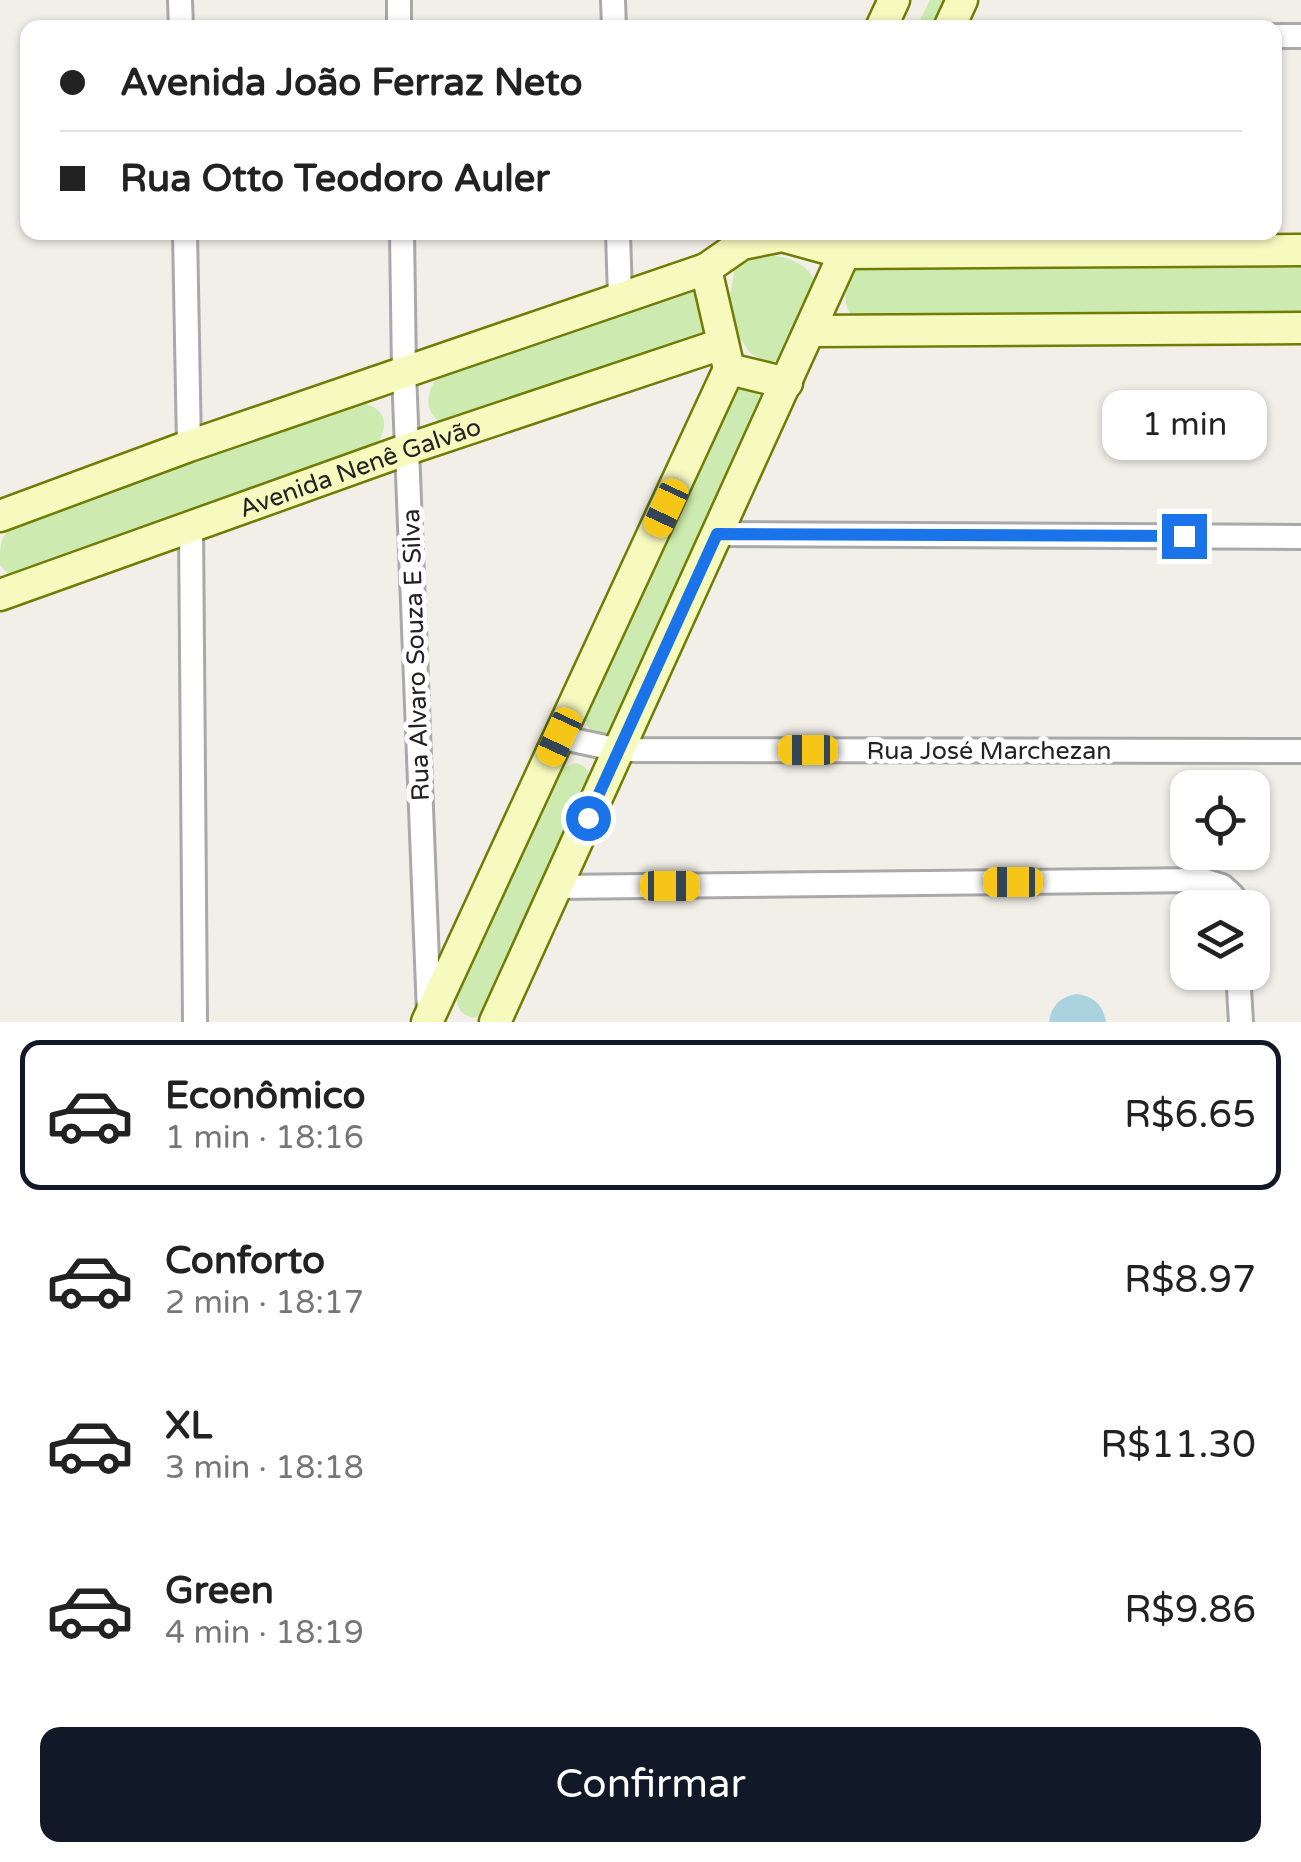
<!DOCTYPE html>
<html lang="pt">
<meta charset="utf-8">
<style>
:root{--surface:#fff;--page:#f2f2f2;--text:#222;--muted:#767676;--line:#e0e0e0;--accent:#111827}
body{margin:0;font-family:"Varela Round",sans-serif;background:var(--page);color:var(--text);height:100vh;display:flex;flex-direction:column;font-size:38px;white-space:nowrap}
*{box-sizing:border-box;margin:0}
p{font-size:32px;color:var(--muted)}
.icon{flex:none;width:55px;height:55px;fill:none;stroke:currentColor;stroke-width:2;stroke-linecap:round;stroke-linejoin:round}
.map{position:relative;height:1022px;overflow:hidden}
.sheet{display:flex;flex-direction:column;background:var(--surface);flex:1}
.sheet>*{flex:none}
.banner{position:absolute;left:20px;top:20px;width:1262px;height:220px;border-radius:20px;box-shadow:0 2px 8px #0004;display:grid;align-content:center;height:220px;padding:0 40px;background:var(--surface)}
.tools{position:absolute;left:1170px;top:770px;display:grid;gap:20px}
.tools a{display:grid;place-items:center;width:100px;height:100px;border-radius:20px;background:var(--surface);box-shadow:0 2px 8px #0004;font-size:50px}
.end{position:absolute;width:45px;height:45px;margin:-22px;border:12px solid #1a73e8;background:#fff;box-shadow:0 0 0 5px #fff}
.from{border-radius:50%}
.bubble{position:absolute;height:70px;border-radius:20px;background:var(--surface);box-shadow:0 2px 8px #0004;font-size:32px;font-weight:600;line-height:70px;text-align:center}
.car{position:absolute;width:30px;height:60px;margin:-30px -15px;border-radius:12px;box-shadow:0 0 8px 2px #0007;background:linear-gradient(#f5c518 24%,#345 0 40%,#f5c518 0 76%,#345 0 86%,#f5c518 0)}
.banner b{display:flex;align-items:center;gap:35px;height:95px;font-size:38px}
.banner b+b{border-top:2px solid var(--line)}
.banner i{width:25px;height:25px;background:var(--text)}
ul{padding:18px 0 0;list-style:none}
li{display:flex;align-items:center;gap:30px;height:150px;margin:0 20px 15px;padding:0 20px;border:5px solid transparent;border-radius:20px}
li div{flex:1}
li b{display:block;font-size:38px}
li em{font-style:normal;font-weight:600}
li.active{border-color:var(--accent)}
li>.icon{width:90px;height:90px;stroke-width:1.5}
.primary-button{display:flex;gap:20px;margin-top:auto;padding:20px 40px}
.primary-button a{flex:1;height:115px;border-radius:20px;background:var(--accent);color:#fff;font-size:40px;font-weight:600;line-height:115px;text-align:center}
.map>svg:first-child{display:block}
</style>
<div class="map">
<svg width="1301" height="1022" viewBox="0 0 1301 1022">
<rect width="100%" height="100%" fill="#f2efe9"/>
<path fill="#cdebb0" d="M930 0H950L937 27 916 28Z
M758 251C784 259 805 257 817 285L780 361H764L750 353 737 333 729 303 735 265Z
M1301 261V321L853 318C839 300 847 285 857 266Z
M697 287 709 337 443 425C423 410 426 396 437 376Z
M743 386C756 390 761 395 763 409L611 733C596 737 587 732 585 716L734 391Z
M358 402C395 409 387 433 369 456L11 577 0 565C0 543 0 538 15 522Z
M575 763C587 766 590 771 590 784L490 1004 481 1014 473 1018C460 1014 458 1009 456 996L563 768Z"/>
<path fill="#aad3df" d="M1076 994C1094 996 1103 1005 1106 1022H1049C1051 1006 1060 997 1076 994Z"/>
<g fill="none" stroke-linecap="round" stroke-linejoin="round">
<defs>
<path id="minor" d="M180 0 181 28
M399 0V28
M613 0 614 28
M1275 36H1301
M185 232 189 446
M402 232 404 372 429 1013
M618 232 620 298
M191 526 195 1022
M717 534 1301 537
M559 737 619 750 1301 751
M556 887 1203 880 1222 886 1232 895 1233 908
M1238 972 1241 1022"/>
<g id="secondary">
<path d="M881 28 894 0"/>
<path d="M949 28 962 0"/>
<path d="M810 331 1301 328"/>
<path d="M787 383 729 369 706 269 742 244 782 236 844 253 1301 250"/>
<path d="M0 516 189 446 706 269"/>
<path id="s1" d="M0 595 408 449 722 344"/>
<path d="M427 1022 729 369"/>
<path d="M495 1022 854 232"/>
</g>
</defs>
<use href="#minor" stroke="#a9a9a9" stroke-width="28"/>
<use href="#secondary" stroke="#707d05" stroke-width="35"/>
<use href="#minor" stroke="#fff" stroke-width="22"/>
<use href="#secondary" stroke="#f7fabf" stroke-width="30"/>
</g>
<g fill="none" stroke-linecap="round" stroke-linejoin="round">
<path stroke="#1a73e8" stroke-width="12" d="M588 818 717 534 1184 536"/>
</g>
<g text-anchor="middle" stroke-width="10" stroke-linejoin="round" paint-order="stroke">
<g font-size="25" fill="#222" stroke="#fff">
<text dy="9" stroke="none"><textPath href="#s1" startOffset="382">Avenida Nenê Galvão</textPath></text>
<text transform="translate(415 655) rotate(-92)" y="9">Rua Alvaro Souza E Silva</text>
<text x="989" y="759">Rua José Marchezan</text>
</g>
</g>
</svg>
<div class="tools">
<a><svg class="icon" aria-label="locate" viewBox="0 0 24 24"><circle cx="12" cy="12" r="6"/><path d="M12 2v4M12 18v4M2 12h4M18 12h4"/></svg></a>
<a><svg class="icon" aria-label="layers" viewBox="0 0 24 24"><path d="M12 4l9 5-9 5-9-5zM3 14l9 5 9-5"/></svg></a>
</div>
<i class="end from" style="left:588px;top:818px"></i>
<i class="end" style="left:1184px;top:536px"></i>
<div class="bubble" style="left:1102px;top:390px;width:165px">1 min</div>
<i class="car" style="left:666px;top:508px;rotate:205deg"></i>
<i class="car" style="left:559px;top:737px;rotate:205deg"></i>
<i class="car" style="left:808px;top:750px;rotate:270deg"></i>
<i class="car" style="left:1013px;top:882px;rotate:270deg"></i>
<i class="car" style="left:670px;top:886px;rotate:90deg"></i>
<div class="banner">
<b><i class="from"></i>Avenida João Ferraz Neto</b>
<b><i></i>Rua Otto Teodoro Auler</b>
</div>
</div>
<section class="sheet">
<ul>
<li class="active"><svg class="icon" aria-label="car" viewBox="0 0 24 24"><path d="M5 17H2v-5l4-1 3-4h7l3 4 3 1v5h-3M9 17h6M6 11h13"/><circle cx="7" cy="17" r="2"/><circle cx="17" cy="17" r="2"/></svg><div><b>Econômico</b><p>1 min · 18:16</p></div><em>R$6.65</em></li>
<li><svg class="icon" aria-label="car" viewBox="0 0 24 24"><path d="M5 17H2v-5l4-1 3-4h7l3 4 3 1v5h-3M9 17h6M6 11h13"/><circle cx="7" cy="17" r="2"/><circle cx="17" cy="17" r="2"/></svg><div><b>Conforto</b><p>2 min · 18:17</p></div><em>R$8.97</em></li>
<li><svg class="icon" aria-label="car" viewBox="0 0 24 24"><path d="M5 17H2v-5l4-1 3-4h7l3 4 3 1v5h-3M9 17h6M6 11h13"/><circle cx="7" cy="17" r="2"/><circle cx="17" cy="17" r="2"/></svg><div><b>XL</b><p>3 min · 18:18</p></div><em>R$11.30</em></li>
<li><svg class="icon" aria-label="car" viewBox="0 0 24 24"><path d="M5 17H2v-5l4-1 3-4h7l3 4 3 1v5h-3M9 17h6M6 11h13"/><circle cx="7" cy="17" r="2"/><circle cx="17" cy="17" r="2"/></svg><div><b>Green</b><p>4 min · 18:19</p></div><em>R$9.86</em></li>
</ul>
<div class="primary-button"><a>Confirmar</a></div>
</section>
